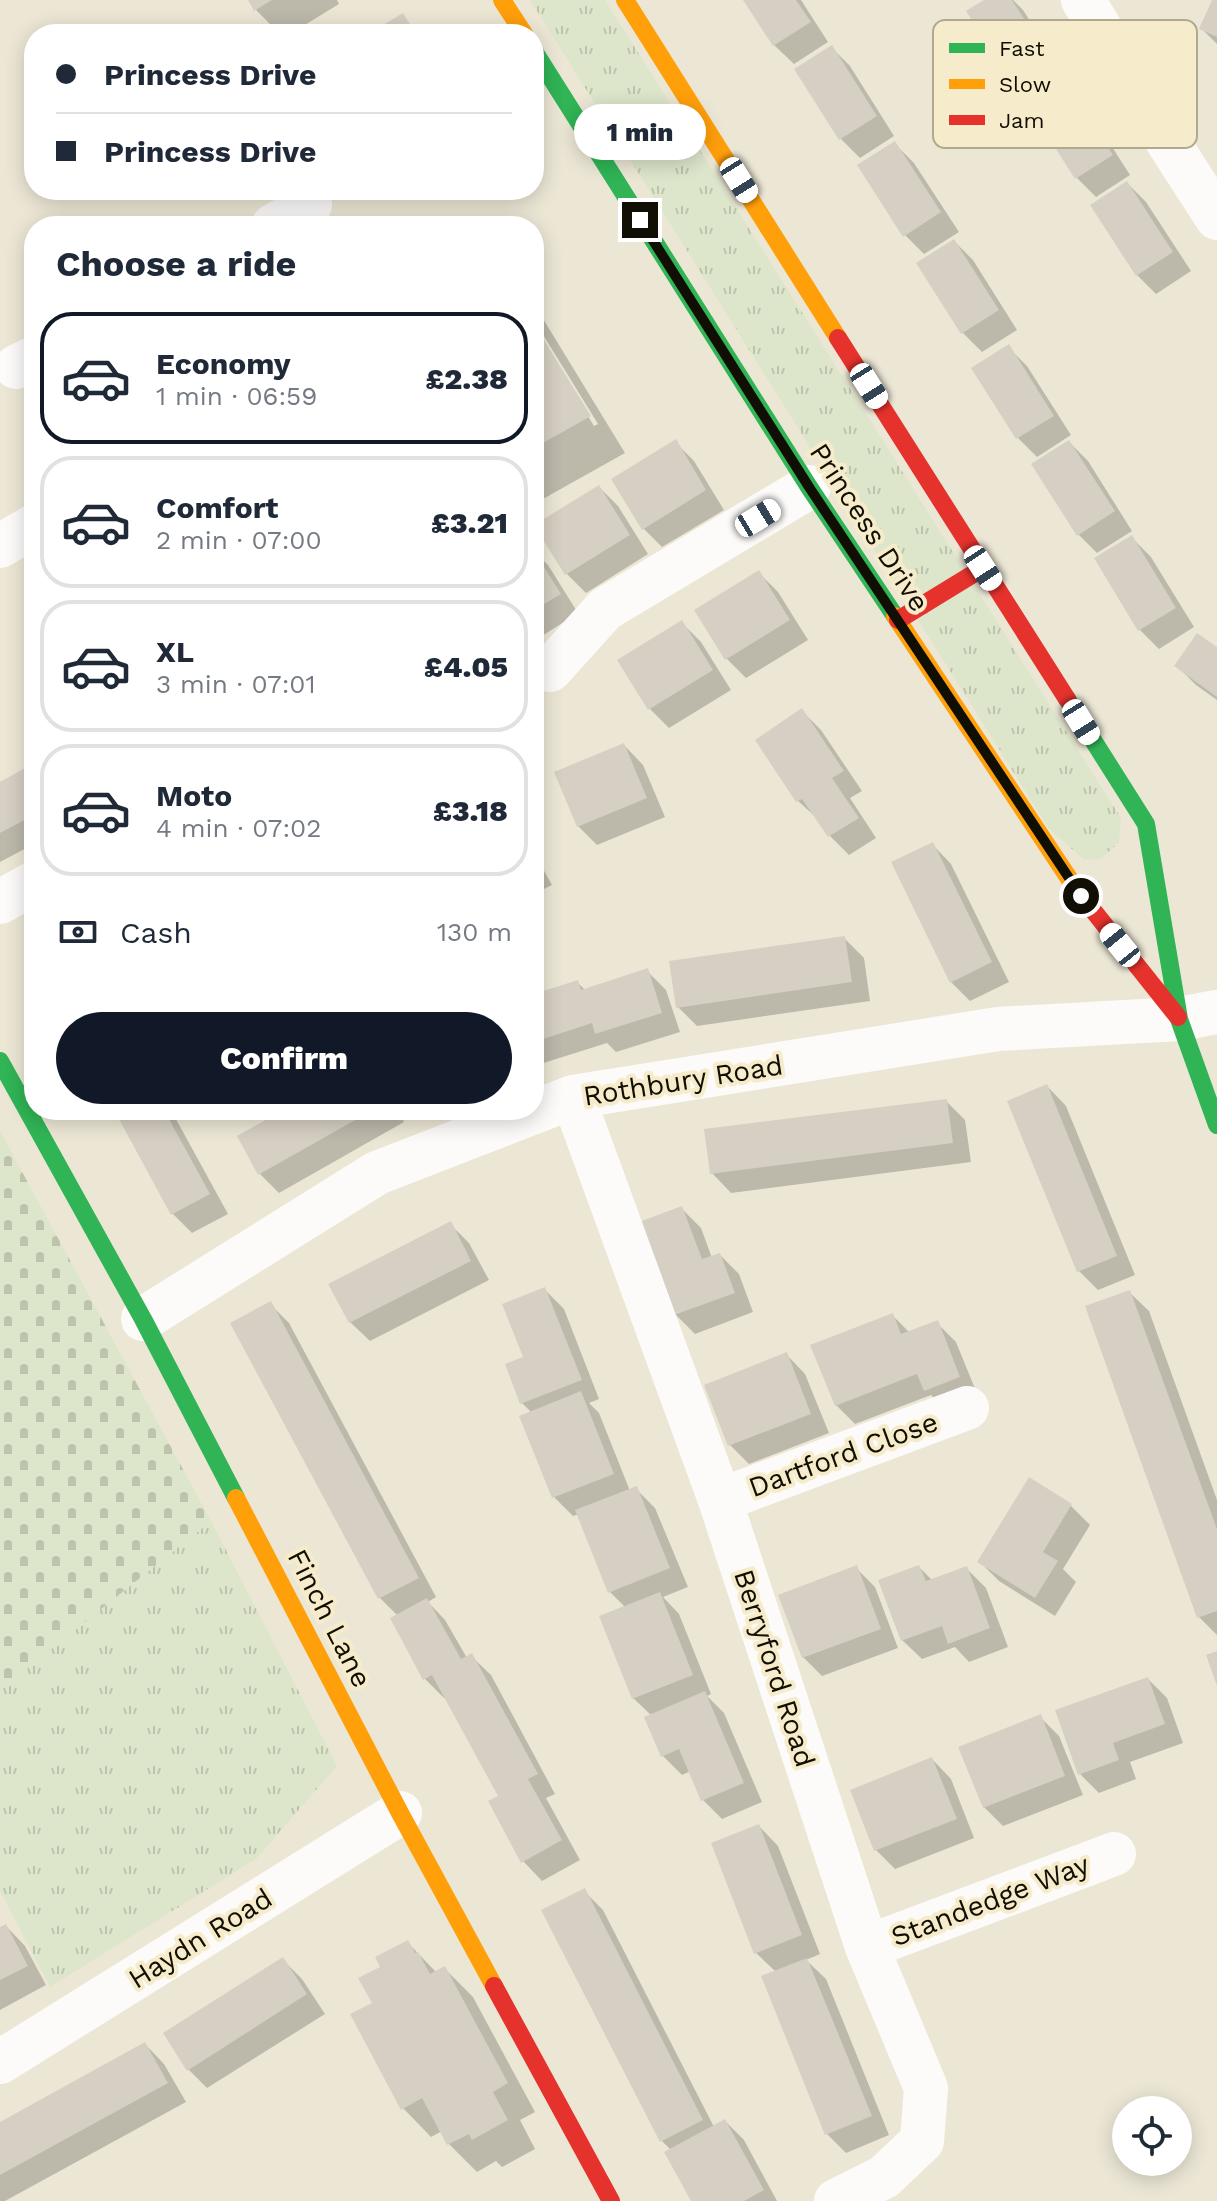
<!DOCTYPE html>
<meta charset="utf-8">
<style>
:root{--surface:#fff;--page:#f2f2f3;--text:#1f2937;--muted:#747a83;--line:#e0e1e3;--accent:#111827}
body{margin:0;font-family:"Work Sans",sans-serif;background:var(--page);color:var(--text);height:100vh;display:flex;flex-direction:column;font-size:30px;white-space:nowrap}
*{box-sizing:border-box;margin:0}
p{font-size:26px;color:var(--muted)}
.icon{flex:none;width:44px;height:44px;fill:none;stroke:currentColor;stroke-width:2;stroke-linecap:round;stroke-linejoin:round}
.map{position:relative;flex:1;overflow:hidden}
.side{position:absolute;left:24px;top:216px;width:520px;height:904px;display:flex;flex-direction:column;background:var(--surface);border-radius:32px;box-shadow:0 4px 20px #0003}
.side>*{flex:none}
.hud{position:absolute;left:24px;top:24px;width:520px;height:176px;border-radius:32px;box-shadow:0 4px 20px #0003;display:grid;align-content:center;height:176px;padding:0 32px;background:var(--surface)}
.fabs{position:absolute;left:1112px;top:2096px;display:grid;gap:16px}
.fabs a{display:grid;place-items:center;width:80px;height:80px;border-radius:50%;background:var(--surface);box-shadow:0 4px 20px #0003;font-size:40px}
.end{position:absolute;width:36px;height:36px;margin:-18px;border:10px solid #110e04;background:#fff;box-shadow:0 0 0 4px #fff}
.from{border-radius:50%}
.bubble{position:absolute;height:56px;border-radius:28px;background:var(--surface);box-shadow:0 4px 20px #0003;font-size:26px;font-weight:800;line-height:56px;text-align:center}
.car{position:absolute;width:24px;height:48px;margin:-24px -12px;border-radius:10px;box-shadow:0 0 6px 2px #0007;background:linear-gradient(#fff 24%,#345 0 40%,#fff 0 76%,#345 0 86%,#fff 0)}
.hud b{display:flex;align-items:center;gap:28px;height:76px;font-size:30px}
.hud b+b{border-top:2px solid var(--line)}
.hud i{width:20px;height:20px;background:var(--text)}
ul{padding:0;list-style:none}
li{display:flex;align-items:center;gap:24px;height:132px;margin:0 16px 12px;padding:0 16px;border:4px solid var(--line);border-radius:32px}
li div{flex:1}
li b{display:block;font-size:30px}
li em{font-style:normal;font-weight:800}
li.current{border-color:var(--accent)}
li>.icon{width:72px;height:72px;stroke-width:1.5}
h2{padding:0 32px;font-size:36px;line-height:96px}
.pay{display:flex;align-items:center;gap:20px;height:88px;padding:0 32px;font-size:30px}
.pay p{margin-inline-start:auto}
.cta{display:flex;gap:16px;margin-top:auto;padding:16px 32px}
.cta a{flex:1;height:92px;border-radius:48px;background:var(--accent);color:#fff;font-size:32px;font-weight:800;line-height:92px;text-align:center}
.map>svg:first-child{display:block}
</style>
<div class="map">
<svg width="1217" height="2201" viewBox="0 0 1217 2201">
<defs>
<pattern id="grass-tufts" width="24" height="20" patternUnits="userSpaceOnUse" patternTransform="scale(2)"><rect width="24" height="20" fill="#dde6cb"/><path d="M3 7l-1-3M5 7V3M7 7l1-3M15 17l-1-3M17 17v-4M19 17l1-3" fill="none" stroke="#bdc4ad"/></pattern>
<pattern id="cemetery-stones" width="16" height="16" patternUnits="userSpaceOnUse" patternTransform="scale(2)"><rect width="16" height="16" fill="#dde6cb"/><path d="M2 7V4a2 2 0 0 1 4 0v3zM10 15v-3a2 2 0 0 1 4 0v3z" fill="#bdc4ad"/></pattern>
</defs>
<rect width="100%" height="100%" fill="#ece7d5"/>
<path fill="url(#grass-tufts)" d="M530 0H605L1121 818 1119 842 1101 859 1084 860 1049 829Z
M211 1521 337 1766 256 1859 50 1987 0 1891V1690Z"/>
<path fill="url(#cemetery-stones)" d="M0 1131 211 1521 0 1690Z"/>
<path fill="#0003" d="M250 0H337L339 4 290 34H280L256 10Z
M745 0H801L828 42 794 64 774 45Z
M988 0H1013L1023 10 1067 79 1033 101 1013 82Z
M1215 0H1217V44L1202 29Z
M831 47 850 66 894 136 860 158 841 139 797 69Z
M1067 87 1086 106 1130 175 1096 197 1077 178 1032 109Z
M895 144 914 163 959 232 924 254 905 235Z
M1127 183 1146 202 1191 271 1156 294 1137 275Z
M954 241 973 260 1017 330 982 352 963 333 919 263Z
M534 304 625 453 534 504V328L594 426 598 424 534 320Z
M1008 347 1027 366 1071 435 1037 457 1018 438Z
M675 442 694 461 724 510 662 547 643 528Z
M1069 442 1088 461 1132 531 1097 553 1078 534Z
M599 487 618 506 648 554 586 593 567 574Z
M1132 538 1151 557 1194 627 1159 649 1140 630Z
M534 551 548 565 578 613 534 641Z
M759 573 778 592 808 640 746 678 727 659 697 611Z
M682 623 701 642 731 690 669 728 650 709 620 661Z
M1217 650V700L1196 685 1177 666Z
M802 711 821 730 862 791 850 798 876 838 849 855 830 836 819 820 798 801 758 741Z
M624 745 643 765 665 817 597 845 578 826Z
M34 766V844L0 862V784Z
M932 844 951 864 1009 982 970 1001 951 982Z
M534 853 552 885 534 894Z
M844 938 864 958 870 1001 697 1026 678 1007Z
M647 971 666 990 680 1032 616 1052 607 1043 534 1066V996L577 982 585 990Z
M1047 1086 1066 1106 1135 1275 1098 1290 1079 1271Z
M946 1101 965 1120 971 1162 731 1193 712 1173Z
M117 1110H171L228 1214 192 1233 173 1214Z
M287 1110H397L404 1122 279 1193 260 1174Z
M414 1110H430L418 1114Z
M682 1209 701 1228 712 1258 720 1255 739 1274 753 1312 695 1334 675 1314Z
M450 1224 469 1243 489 1280 370 1341 350 1322Z
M545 1290 564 1309 599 1399 589 1403 599 1413 630 1491 636 1489 655 1508 688 1587 663 1597 679 1614 711 1694 707 1696 724 1713 762 1802 722 1819 703 1800 691 1771 682 1775 663 1756 652 1716 633 1698 626 1608 610 1592 579 1514 573 1516 554 1497 532 1413 522 1403 526 1358Z
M1129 1292 1149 1311 1217 1500V1635L1199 1617Z
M270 1304 289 1323 436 1597 428 1602 445 1620 467 1658 471 1656 491 1675 555 1794 546 1798 580 1860 542 1881 523 1861 501 1796 446 1697 444 1698 425 1679 398 1616 380 1598Z
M892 1315 910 1333 937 1323 956 1342 978 1396 945 1409 931 1395 855 1424 836 1405Z
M786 1354 805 1374 829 1433 749 1464 730 1445Z
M1030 1480 1071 1506 1090 1525 1063 1569 1076 1582 1055 1616 999 1581 980 1562Z
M919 1567 933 1581 967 1569 986 1588 1008 1647 969 1662 955 1647 922 1659 902 1640Z
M856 1568 875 1587 898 1648 822 1676 803 1657Z
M1148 1679 1167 1698 1183 1743 1130 1762 1136 1779 1099 1793 1080 1774Z
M1040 1717 1059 1736 1083 1795 1003 1826 984 1807Z
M932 1759 951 1779 974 1838 895 1869 876 1850Z
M759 1826 778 1846 820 1954 806 1960 826 1979 889 2135 846 2153 827 2134 776 1972 756 1953Z
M584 1891 603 1910 714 2127 725 2121 744 2140 777 2201H693L671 2150 662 2141Z
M6 1926 25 1946 46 1985 0 2010V1929Z
M407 1942 437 1973 445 1969 473 1997 535 2112 520 2120 535 2149 502 2167 496 2161 477 2172 449 2144 442 2131 431 2137 403 2108 374 2004 382 1967Z
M283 1960 302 1979 325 2014 207 2088 188 2069Z
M145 2044 164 2064 186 2102 5 2201H0V2123Z"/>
<path fill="#d6cfc3" d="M248 0H272L254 11Z
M743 0H796L811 22 773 46Z
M984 0H1012L1050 59 1012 83 966 11Z
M1212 0H1217V37L1199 29Z
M403 13 416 34H368Z
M832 45 877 116 839 140 794 69Z
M1067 84 1113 155 1075 179 1030 108Z
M895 141 941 212 903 237 857 165Z
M1127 181 1173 252 1136 276 1090 205Z
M954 239 999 310 961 334 916 263Z
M534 324 591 416 534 448Z
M1009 344 1054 416 1016 439 971 368Z
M676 439 706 490 642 530 611 479Z
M1069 440 1115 511 1077 536 1031 464Z
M599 485 630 535 565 575 534 525Z
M1132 535 1176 608 1138 631 1094 558Z
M534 551 561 594 534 610Z
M759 570 790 620 725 660 694 610Z
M682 620 713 670 648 710 617 660Z
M1197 633 1217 647V697L1174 666Z
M802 708 844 771 832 778 859 818 828 837 802 799 796 802 755 740Z
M624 743 647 798 577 827 554 772Z
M34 763V815L0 833V782Z
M933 842 992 962 950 983 891 862Z
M845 936 852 982 676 1008 669 961Z
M648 968 662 1013 595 1034 592 1023 534 1042V994L578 980 581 990Z
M1047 1084 1117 1256 1077 1272 1007 1101Z
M947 1099 953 1143 710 1174 704 1129Z
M114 1110H164L210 1194 171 1215Z
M283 1110H373L258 1175 237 1136Z
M682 1206 702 1259 720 1253 735 1293 674 1315 639 1222Z
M451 1221 471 1261 349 1323 328 1284Z
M545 1287 582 1380 520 1404 505 1364 523 1357 502 1304Z
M1130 1290 1217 1529V1611L1197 1618 1085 1306Z
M271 1301 419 1578 378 1599 230 1323Z
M893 1313 901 1334 938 1320 960 1377 924 1391 917 1374 835 1406 810 1345Z
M787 1352 811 1414 728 1446 704 1385Z
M581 1391 614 1474 552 1498 519 1416Z
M1029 1477 1072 1504 1043 1552 1058 1561 1035 1598 977 1562Z
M637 1486 670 1568 608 1593 575 1510Z
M857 1565 881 1629 802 1658 778 1595Z
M919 1565 926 1581 967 1566 990 1628 948 1644 942 1626 901 1641 878 1580Z
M660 1592 693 1675 632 1699 599 1616Z
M427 1598 461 1659 472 1653 538 1774 528 1779 562 1840 521 1863 488 1801 498 1796 432 1675 423 1680 390 1618Z
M1217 1651V1686L1206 1655Z
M1148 1677 1165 1724 1113 1743 1119 1760 1078 1775 1055 1710Z
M705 1691 744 1783 701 1801 679 1749 661 1757 644 1717Z
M1041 1714 1065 1776 983 1808 958 1747Z
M932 1757 957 1819 874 1851 850 1790Z
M759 1824 802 1935 754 1954 711 1843Z
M585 1888 703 2120 660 2142 541 1910Z
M6 1924 28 1966 0 1980V1927Z
M408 1940 415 1953 418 1952 430 1974 445 1966 508 2083 493 2092 508 2120 472 2140 469 2134 447 2145 422 2098 401 2110 350 2014 372 2003 358 1978 380 1967 375 1957Z
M283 1957 307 1994 187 2071 163 2033Z
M807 1958 872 2116 825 2135 761 1976Z
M145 2042 168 2083 0 2175V2122Z
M725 2119 764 2190 744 2201H691L664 2152Z"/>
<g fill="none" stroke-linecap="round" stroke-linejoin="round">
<path stroke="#fcfbf9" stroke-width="44" d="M1083 0 1168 142 1217 218
M273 226 310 205
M16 367 34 358
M0 546 34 526
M550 670 605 609 809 487
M0 902 34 883
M573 1097 720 1500 867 1947 926 2088 922 2141 884 2177 836 2201
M143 1319 377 1173 573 1097 998 1029 1179 1019 1217 1012
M720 1500 967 1408
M867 1947 1114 1854
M0 2062 400 1813"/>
<path stroke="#30b455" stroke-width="18" d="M534 51 809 487 895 616
M1067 699 1146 824 1179 1019 1217 1125
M0 1061 143 1319 236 1498"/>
<path stroke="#ff9f0a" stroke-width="18" d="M502 0 524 34
M625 0 838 338
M895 616 1076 889
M236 1498 400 1813 494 1986"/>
<path stroke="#e5322d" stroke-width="18" d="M838 338 1067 699
M898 620 983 568
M1076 889 1178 1017
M494 1986 611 2201"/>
</g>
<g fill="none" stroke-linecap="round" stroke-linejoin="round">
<path stroke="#110e04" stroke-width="10" d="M640 220 809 487 1081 896"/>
</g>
<g text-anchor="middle" stroke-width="8" stroke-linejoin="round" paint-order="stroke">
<g font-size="28" fill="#110e04" stroke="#f6eccb">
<text transform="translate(870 527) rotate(57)" y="10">Princess Drive</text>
<text transform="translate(683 1080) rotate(-9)" y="10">Rothbury Road</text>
<text transform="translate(843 1454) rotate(-20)" y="10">Dartford Close</text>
<text transform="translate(330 1618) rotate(63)" y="10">Finch Lane</text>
<text transform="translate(775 1668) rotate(72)" y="10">Berryford Road</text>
<text transform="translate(990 1900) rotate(-21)" y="10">Standedge Way</text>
<text transform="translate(200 1938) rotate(-32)" y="10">Haydn Road</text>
</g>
</g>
<rect x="933" y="20" width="264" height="128" rx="12" fill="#f6eccb" stroke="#b1a98f" stroke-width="2"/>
<rect x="949" y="43" width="36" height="10" fill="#30b455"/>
<rect x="949" y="79" width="36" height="10" fill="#ff9f0a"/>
<rect x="949" y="115" width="36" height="10" fill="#e5322d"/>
<g font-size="22" fill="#110e04">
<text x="999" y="56">Fast</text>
<text x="999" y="92">Slow</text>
<text x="999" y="128">Jam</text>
</g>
</svg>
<div class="fabs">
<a><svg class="icon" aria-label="locate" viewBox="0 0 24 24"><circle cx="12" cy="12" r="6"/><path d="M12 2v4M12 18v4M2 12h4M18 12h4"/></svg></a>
</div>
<i class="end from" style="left:1081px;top:896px"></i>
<i class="end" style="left:640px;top:220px"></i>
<div class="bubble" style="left:574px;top:104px;width:132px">1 min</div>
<i class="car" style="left:739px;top:180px;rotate:148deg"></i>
<i class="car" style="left:869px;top:386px;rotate:148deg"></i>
<i class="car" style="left:758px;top:518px;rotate:59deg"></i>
<i class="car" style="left:983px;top:568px;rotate:147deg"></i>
<i class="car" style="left:1081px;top:722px;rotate:148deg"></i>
<i class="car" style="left:1120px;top:945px;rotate:321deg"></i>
<div class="hud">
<b><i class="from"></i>Princess Drive</b>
<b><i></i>Princess Drive</b>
</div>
<section class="side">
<h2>Choose a ride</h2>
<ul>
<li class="current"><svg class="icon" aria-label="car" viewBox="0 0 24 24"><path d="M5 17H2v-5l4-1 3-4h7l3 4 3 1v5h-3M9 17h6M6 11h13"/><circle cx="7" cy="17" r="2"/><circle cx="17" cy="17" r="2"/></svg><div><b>Economy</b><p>1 min · 06:59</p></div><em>£2.38</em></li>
<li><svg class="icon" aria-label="car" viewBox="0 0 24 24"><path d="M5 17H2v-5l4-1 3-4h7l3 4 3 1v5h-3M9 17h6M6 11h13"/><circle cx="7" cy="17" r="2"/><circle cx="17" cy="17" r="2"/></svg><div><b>Comfort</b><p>2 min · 07:00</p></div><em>£3.21</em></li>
<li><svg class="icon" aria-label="car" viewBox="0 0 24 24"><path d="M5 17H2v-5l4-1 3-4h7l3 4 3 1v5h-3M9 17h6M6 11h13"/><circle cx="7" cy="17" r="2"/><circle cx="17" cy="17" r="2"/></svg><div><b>XL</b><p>3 min · 07:01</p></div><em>£4.05</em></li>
<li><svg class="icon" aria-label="car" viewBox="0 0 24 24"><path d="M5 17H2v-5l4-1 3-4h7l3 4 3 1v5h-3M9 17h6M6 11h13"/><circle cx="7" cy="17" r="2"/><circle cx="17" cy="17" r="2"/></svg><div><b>Moto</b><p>4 min · 07:02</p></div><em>£3.18</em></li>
</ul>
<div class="pay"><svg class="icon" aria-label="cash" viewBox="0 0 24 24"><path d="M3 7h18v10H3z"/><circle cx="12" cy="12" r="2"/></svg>Cash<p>130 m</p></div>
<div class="cta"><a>Confirm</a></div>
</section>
</div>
